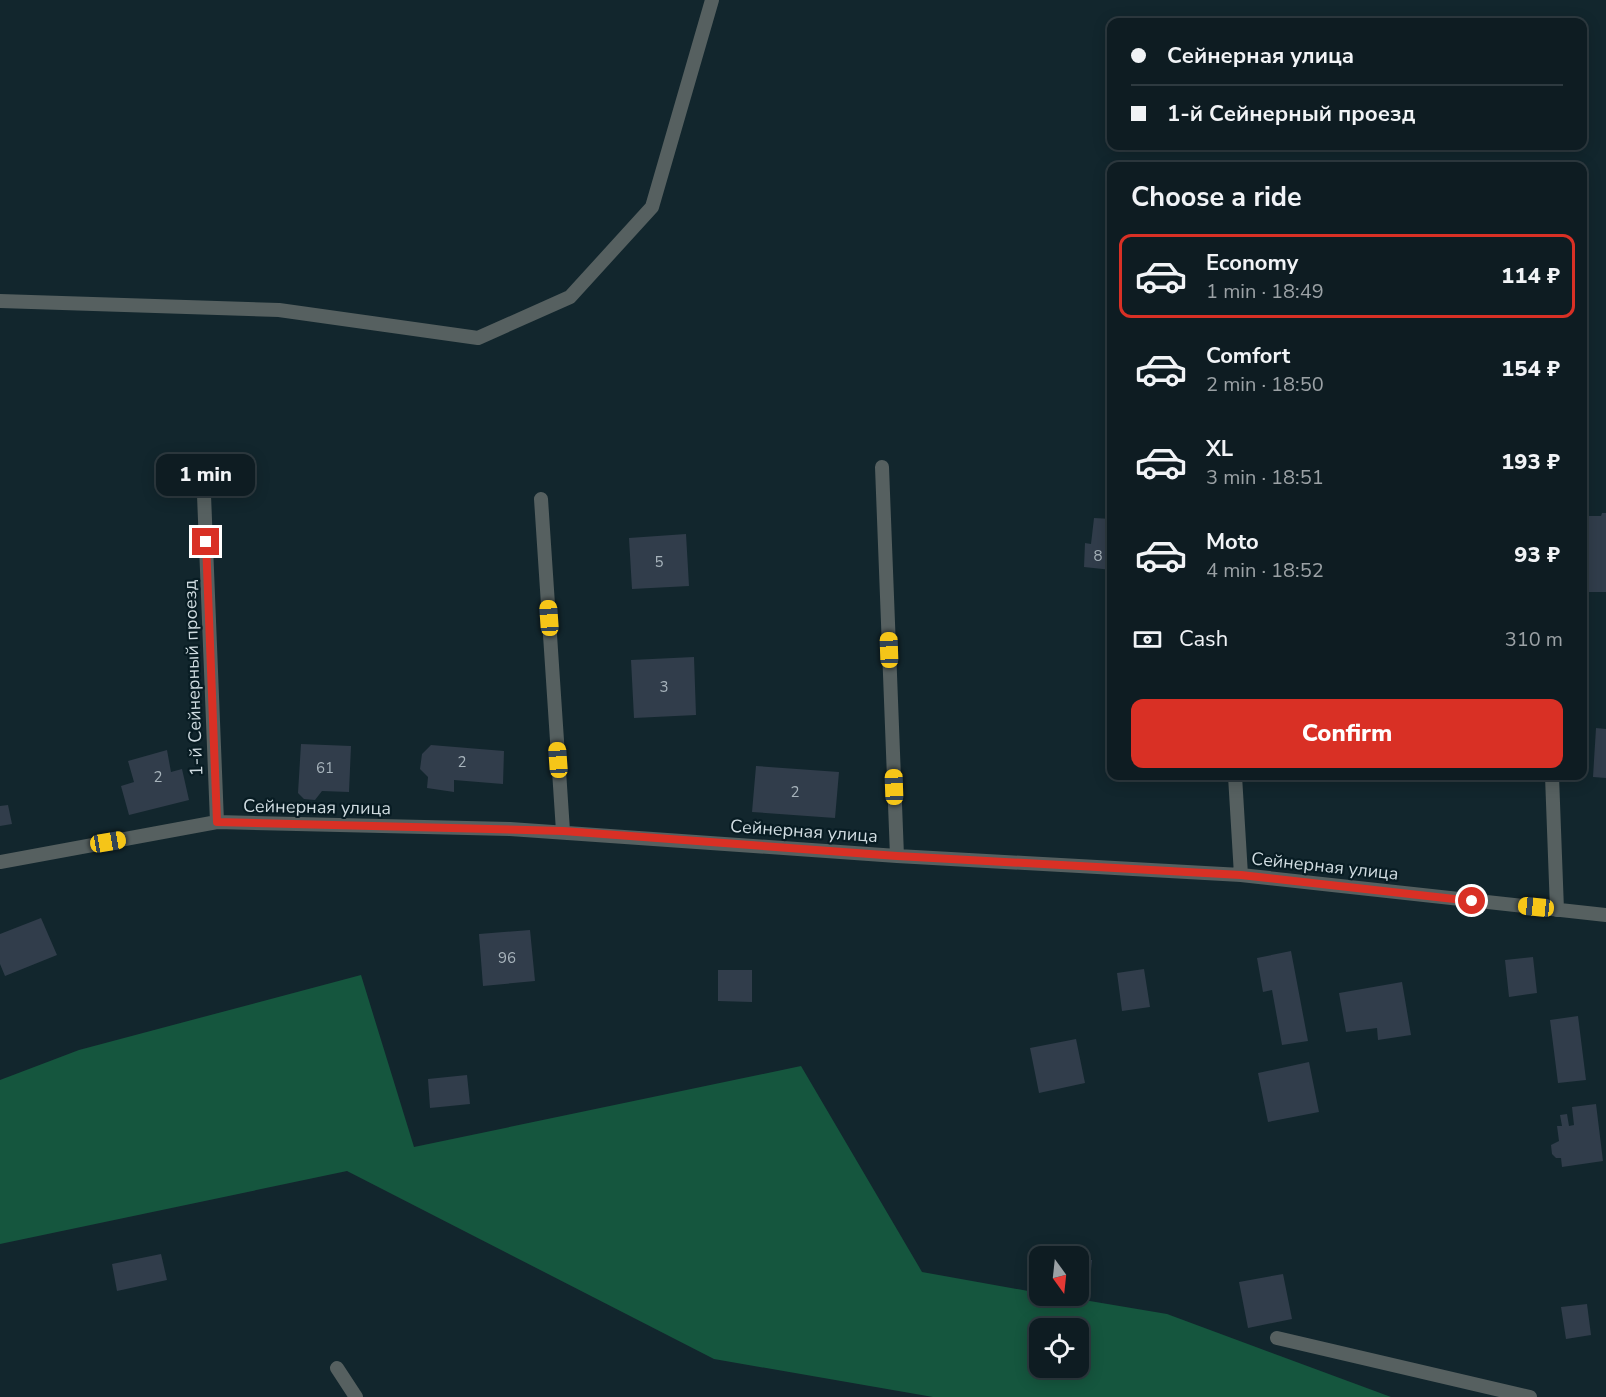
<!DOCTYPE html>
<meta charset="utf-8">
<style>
:root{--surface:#0e1c22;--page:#1c292f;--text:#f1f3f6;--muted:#9ba1a5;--line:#2e3a40;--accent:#d93025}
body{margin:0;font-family:"Nunito Sans",sans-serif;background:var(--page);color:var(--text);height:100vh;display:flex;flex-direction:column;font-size:22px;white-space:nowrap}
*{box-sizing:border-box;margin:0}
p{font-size:20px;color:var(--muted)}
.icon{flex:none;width:33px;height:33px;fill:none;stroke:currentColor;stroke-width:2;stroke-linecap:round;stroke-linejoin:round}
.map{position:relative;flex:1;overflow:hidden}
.side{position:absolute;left:1107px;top:162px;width:480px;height:618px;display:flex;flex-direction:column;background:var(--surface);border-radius:12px;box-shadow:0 3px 15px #0003,0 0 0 2px var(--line)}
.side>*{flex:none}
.top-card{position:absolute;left:1107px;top:18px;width:480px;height:132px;border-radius:12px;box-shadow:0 3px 15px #0003,0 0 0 2px var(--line);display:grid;align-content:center;height:132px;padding:0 24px;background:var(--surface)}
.needle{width:39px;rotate:165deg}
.controls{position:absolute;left:1029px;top:1246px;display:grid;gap:12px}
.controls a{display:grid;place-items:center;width:60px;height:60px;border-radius:12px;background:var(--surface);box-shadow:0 3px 15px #0003,0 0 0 2px var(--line);font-size:30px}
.end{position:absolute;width:27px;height:27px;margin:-14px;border:8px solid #d93025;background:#fff;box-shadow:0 0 0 3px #fff}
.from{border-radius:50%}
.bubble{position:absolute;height:42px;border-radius:12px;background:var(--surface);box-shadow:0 3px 15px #0003,0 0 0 2px var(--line);font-size:20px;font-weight:800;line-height:42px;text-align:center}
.car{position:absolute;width:18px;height:36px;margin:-18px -9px;border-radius:8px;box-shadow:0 0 4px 2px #0007;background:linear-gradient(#f5c518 24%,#345 0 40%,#f5c518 0 76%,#345 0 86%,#f5c518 0)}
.top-card b{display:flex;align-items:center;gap:21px;height:57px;font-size:22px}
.top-card b+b{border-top:2px solid var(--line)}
.top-card i{width:15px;height:15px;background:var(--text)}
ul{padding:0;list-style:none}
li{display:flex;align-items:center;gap:18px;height:84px;margin:0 12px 9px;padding:0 12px;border:3px solid transparent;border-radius:12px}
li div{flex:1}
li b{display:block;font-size:22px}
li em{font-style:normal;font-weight:800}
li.current{border-color:var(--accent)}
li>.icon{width:54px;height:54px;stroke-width:1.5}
h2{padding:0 24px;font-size:27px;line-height:72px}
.pay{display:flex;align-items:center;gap:15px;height:66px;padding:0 24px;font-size:22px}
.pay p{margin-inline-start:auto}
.primary-button{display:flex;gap:12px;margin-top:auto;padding:12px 24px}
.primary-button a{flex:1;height:69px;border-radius:12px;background:var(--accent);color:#fff;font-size:24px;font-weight:800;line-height:69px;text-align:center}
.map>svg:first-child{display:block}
</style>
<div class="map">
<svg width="1606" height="1397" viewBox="0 0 1606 1397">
<rect width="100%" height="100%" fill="#12262d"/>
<path fill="#15563e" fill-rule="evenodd" d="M361 975 414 1147 801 1066 922 1272 1039 1293 1040 1296H1060L1167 1314 1391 1397H933L714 1359 347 1171 0 1244V1080L79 1050ZM1040 1329H1078V1368H1040Z"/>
<path fill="#313d4b" d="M1602 513H1606V592H1582V516H1601Z
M1094 518 1112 519V570L1084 567 1085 543 1091 544Z
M686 534 689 586 632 589 629 538Z
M694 657 696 715 634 718 631 660Z
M1596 728 1606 729V778L1593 777Z
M301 744 351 746 349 792 322 791 315 800 304 799 298 793Z
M431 745 504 751 503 784 454 780V792L427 788 428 777 420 769 422 754Z
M167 750 171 772 182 769 189 800 129 815 121 786 134 782 128 761Z
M756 766 839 772 835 818 752 812Z
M8 805 12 824 0 826V806Z
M41 918 57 955 5 976 0 964V934Z
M530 930 535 981 483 986 479 934Z
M1291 951 1308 1041 1282 1045 1272 990 1263 992 1257 958Z
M1533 957 1537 993 1509 997 1505 960Z
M1144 969 1150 1007 1122 1011 1117 973Z
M718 970H752V1002L718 1001Z
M1402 982 1411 1035 1378 1040 1377 1028 1346 1032 1339 993Z
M1578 1016 1586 1080 1558 1083 1550 1020Z
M1076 1039 1085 1083 1039 1093 1030 1048Z
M1309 1062 1319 1112 1268 1122 1258 1073Z
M467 1075 470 1104 430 1108 428 1079Z
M1596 1104 1603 1161 1562 1167 1561 1158H1556L1552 1154 1551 1145 1559 1141 1557 1126H1562L1560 1115 1567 1114 1569 1126 1574 1125 1572 1107Z
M161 1254 167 1280 117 1291 112 1264Z
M1078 1259 1092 1260 1088 1299 1071 1298V1296H1078Z
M1283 1274 1292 1319 1248 1328 1239 1282Z
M1587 1304 1591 1335 1566 1339 1561 1307Z"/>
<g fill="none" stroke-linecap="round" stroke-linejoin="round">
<path stroke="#566060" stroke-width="14" d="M0 301 279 310 478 338 570 297 652 207 712 0
M882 467 897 856
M204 495 217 822
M541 499 563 831
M1235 776 1241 875
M1552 776 1557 910
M0 862 217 822 510 829 897 856 1241 875 1606 915
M1277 1338 1530 1397
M337 1368 356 1397"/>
</g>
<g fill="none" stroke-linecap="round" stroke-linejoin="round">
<path stroke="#d93025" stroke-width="8" d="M206 542 217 822 563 831 897 856 1241 875 1472 901"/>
</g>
<g text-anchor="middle" stroke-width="4.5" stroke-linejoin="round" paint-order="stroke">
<g font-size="15" fill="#a8b4bc">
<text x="1098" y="561">8</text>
<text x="659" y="567">5</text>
<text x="664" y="692">3</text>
<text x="462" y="767">2</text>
<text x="325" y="773">61</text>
<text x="158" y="782">2</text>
<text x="795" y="797">2</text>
<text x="507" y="963">96</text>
</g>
<g font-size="18" fill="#d0dce1" stroke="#081c23">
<text transform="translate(193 678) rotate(-92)" y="6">1-й Сейнерный проезд</text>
<text transform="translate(317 807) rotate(1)" y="6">Сейнерная улица</text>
<text transform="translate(804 831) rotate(4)" y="6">Сейнерная улица</text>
<text transform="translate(1325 866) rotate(6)" y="6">Сейнерная улица</text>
</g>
</g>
</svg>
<div class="controls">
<a><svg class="needle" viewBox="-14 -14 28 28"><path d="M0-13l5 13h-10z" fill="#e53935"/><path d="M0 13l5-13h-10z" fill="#9ba1a5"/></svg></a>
<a><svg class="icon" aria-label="locate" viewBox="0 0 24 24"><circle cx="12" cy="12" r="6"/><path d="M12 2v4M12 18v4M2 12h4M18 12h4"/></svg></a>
</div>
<i class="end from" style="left:1472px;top:901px"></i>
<i class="end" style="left:206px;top:542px"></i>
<div class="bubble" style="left:156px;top:454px;width:99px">1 min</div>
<i class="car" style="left:549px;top:618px;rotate:356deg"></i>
<i class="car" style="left:889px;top:650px;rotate:358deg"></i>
<i class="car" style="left:558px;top:760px;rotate:356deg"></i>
<i class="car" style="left:894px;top:787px;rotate:358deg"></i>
<i class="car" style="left:108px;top:842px;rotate:80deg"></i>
<i class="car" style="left:1536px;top:907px;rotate:276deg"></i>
<div class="top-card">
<b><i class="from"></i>Сейнерная улица</b>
<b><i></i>1-й Сейнерный проезд</b>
</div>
<section class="side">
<h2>Choose a ride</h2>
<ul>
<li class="current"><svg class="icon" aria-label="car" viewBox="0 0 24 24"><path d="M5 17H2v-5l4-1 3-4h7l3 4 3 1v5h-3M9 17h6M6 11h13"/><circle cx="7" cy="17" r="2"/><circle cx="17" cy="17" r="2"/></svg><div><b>Economy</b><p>1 min · 18:49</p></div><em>114 ₽</em></li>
<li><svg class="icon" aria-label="car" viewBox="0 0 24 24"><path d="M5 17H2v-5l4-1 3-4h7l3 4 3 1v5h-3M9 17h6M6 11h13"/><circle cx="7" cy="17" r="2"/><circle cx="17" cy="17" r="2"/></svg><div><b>Comfort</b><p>2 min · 18:50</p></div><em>154 ₽</em></li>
<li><svg class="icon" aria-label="car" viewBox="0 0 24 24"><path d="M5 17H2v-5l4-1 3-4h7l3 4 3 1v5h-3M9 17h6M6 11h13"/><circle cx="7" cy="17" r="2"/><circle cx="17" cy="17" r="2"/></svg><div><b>XL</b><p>3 min · 18:51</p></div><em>193 ₽</em></li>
<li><svg class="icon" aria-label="car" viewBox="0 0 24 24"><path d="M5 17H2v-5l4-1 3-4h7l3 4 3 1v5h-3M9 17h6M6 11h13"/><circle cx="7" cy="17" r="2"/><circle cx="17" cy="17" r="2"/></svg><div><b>Moto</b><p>4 min · 18:52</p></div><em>93 ₽</em></li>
</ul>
<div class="pay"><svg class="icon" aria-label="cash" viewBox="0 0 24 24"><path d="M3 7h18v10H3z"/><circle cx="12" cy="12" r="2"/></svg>Cash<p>310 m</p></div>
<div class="primary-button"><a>Confirm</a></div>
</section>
</div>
